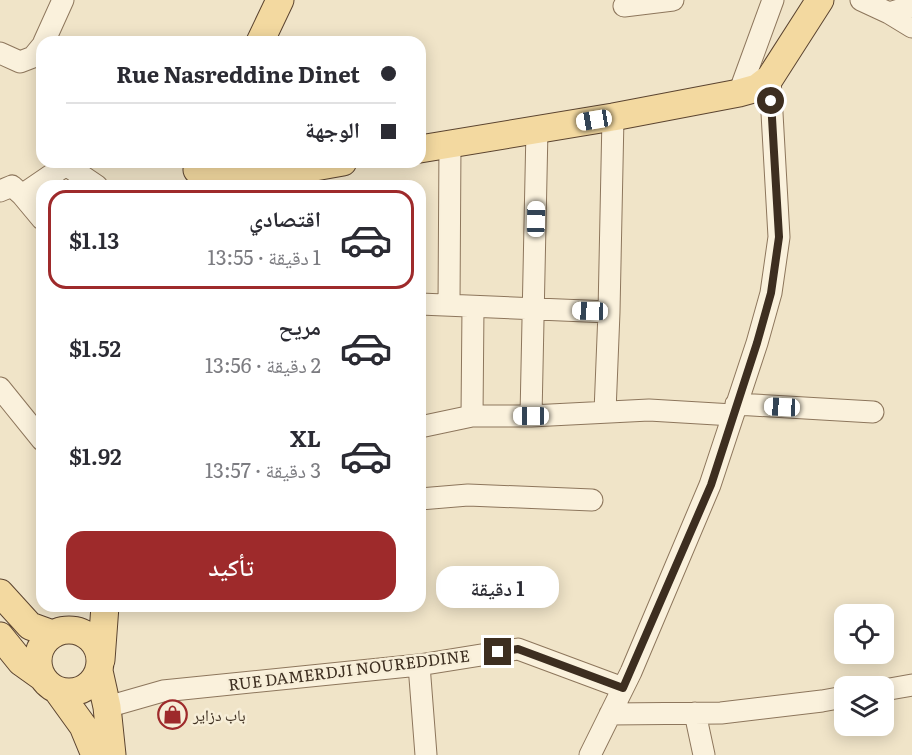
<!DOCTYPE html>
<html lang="ar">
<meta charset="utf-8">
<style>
:root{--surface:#fff;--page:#f7f7f7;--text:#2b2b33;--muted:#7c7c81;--line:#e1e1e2;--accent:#9e2a2b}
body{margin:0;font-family:Literata,"Noto Naskh Arabic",serif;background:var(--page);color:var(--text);direction:rtl;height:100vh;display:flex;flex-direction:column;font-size:22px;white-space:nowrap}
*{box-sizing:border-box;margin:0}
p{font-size:20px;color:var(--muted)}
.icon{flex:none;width:33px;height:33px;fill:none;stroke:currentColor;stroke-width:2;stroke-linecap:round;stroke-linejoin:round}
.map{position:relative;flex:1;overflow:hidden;direction:ltr}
.sheet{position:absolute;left:36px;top:180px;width:390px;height:432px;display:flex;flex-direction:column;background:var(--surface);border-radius:18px;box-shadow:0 3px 15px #0003;direction:rtl}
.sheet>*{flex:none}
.top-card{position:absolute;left:36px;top:36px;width:390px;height:132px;border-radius:18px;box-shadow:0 3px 15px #0003;direction:rtl;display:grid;align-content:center;height:132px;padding:0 30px;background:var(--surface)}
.controls{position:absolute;left:834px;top:604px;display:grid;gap:12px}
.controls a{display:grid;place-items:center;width:60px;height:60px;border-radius:12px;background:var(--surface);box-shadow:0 3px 15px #0003;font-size:30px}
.end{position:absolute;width:27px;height:27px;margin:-14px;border:8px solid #3d2e20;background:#fff;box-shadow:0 0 0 3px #fff}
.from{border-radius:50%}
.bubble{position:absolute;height:42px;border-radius:18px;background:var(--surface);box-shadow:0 3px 15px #0003;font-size:20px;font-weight:600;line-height:42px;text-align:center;direction:rtl}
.car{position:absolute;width:18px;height:36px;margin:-18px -9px;border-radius:8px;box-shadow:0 0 4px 2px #0007;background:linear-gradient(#fff 24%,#345 0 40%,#fff 0 76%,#345 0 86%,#fff 0)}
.top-card b{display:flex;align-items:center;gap:21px;height:57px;font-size:22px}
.top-card b+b{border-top:2px solid var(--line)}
.top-card i{width:15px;height:15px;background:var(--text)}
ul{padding:10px 0 0;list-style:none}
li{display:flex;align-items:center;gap:18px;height:99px;margin:0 12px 9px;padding:0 18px;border:3px solid transparent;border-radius:18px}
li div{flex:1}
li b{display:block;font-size:22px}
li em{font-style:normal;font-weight:600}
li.current{border-color:var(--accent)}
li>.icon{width:54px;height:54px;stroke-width:1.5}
.cta{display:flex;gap:12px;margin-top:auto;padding:12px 30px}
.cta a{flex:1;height:69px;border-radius:18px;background:var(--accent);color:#fff;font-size:24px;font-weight:600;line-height:69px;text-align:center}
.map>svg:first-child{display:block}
</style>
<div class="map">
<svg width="912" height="755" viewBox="0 0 912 755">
<rect width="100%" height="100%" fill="#f0e4c8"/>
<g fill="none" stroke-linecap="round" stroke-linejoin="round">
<defs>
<path id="minor" d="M861 0 889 13 912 27
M624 6 673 0
M889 13 912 6
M44 42 63 0
M0 53 20 62 33 57 42 46
M739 93 773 0
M0 191 12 186 22 195 42 219
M22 195 66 165 97 186
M420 304 609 312 613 117
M449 305 450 143
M0 388 42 440
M736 404 873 412
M605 412 609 312
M472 416 473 307
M531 416 537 129
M420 427 472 416H531L649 410 733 415
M420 499 468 495 592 500
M419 665 426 755
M884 690 912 685
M107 707 163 691 419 665 518 649 623 688
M695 713 704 755
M610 714 721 713 822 701 844 697
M590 755 631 672 710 485 757 343 771 293 779 237 770 78"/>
<path id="major" d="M260 42 280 0
M420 149 613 117 739 93 757 88 770 78 820 0
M197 170 231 182 343 162
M0 593 30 626 52 634
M38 661a31 31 0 1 1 62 0a31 31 0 1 1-62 0Z
M0 636 21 662 42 677
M101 660 105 606
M99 671 107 707 112 755
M57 690 83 726 95 755"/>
</defs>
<use href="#minor" stroke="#8d765c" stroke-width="23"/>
<use href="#major" stroke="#5b4430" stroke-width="29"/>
<use href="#minor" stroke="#faf1dc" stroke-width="21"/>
<use href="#major" stroke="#f3d9a0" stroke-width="27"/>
</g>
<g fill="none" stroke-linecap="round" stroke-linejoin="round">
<path stroke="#3d2e20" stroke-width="8" d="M498 652 518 649 623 688 711 485 757 343 771 293 779 237 771 101"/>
</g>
<defs>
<symbol id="shop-ring" viewBox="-11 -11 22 22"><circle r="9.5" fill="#f7eed8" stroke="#9e2a2b" stroke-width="1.5"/><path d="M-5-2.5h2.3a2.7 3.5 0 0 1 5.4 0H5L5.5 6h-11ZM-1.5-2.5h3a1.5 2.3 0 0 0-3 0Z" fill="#9e2a2b"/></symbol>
</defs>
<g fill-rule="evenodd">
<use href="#shop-ring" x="156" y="698" width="33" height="33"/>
</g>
<g text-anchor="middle" stroke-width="5" stroke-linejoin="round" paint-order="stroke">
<g font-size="16" fill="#3d2e20" stroke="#f7eed8">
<text transform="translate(349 670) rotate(-7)" y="6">RUE DAMERDJI NOUREDDINE</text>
</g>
<g font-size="16" fill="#3d2e20" stroke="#f7eed8" text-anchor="start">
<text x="193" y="721">باب دزاير</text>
</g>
</g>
</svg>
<div class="controls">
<a><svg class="icon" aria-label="locate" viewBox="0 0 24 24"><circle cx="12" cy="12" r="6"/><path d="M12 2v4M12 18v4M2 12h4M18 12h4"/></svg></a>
<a><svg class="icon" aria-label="layers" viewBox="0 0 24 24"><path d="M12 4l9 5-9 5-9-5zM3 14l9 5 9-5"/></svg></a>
</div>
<i class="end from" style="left:771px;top:101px"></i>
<i class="end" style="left:498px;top:652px"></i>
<div class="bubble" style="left:436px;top:566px;width:123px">1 دقيقة</div>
<i class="car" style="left:594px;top:120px;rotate:261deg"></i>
<i class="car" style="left:536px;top:219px;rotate:1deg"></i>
<i class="car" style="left:590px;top:311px;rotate:272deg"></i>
<i class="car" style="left:782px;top:407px;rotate:273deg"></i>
<i class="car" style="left:531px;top:416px;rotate:270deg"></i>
<div class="top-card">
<b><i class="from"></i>Rue Nasreddine Dinet</b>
<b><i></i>الوجهة</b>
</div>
<section class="sheet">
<ul>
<li class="current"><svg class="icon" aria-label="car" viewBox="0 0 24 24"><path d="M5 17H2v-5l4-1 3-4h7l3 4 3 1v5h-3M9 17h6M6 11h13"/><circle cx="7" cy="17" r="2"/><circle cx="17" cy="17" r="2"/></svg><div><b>اقتصادي</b><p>1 دقيقة · 13:55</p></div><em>$1.13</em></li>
<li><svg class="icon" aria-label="car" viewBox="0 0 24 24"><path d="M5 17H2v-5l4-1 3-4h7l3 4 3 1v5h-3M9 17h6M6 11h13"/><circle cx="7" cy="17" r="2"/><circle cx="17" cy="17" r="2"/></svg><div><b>مريح</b><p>2 دقيقة · 13:56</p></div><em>$1.52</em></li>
<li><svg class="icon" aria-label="car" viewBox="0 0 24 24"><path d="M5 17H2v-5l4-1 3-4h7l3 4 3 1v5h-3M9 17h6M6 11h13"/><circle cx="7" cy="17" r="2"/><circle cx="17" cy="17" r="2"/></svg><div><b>XL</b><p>3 دقيقة · 13:57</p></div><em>$1.92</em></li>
</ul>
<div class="cta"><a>تأكيد</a></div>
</section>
</div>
